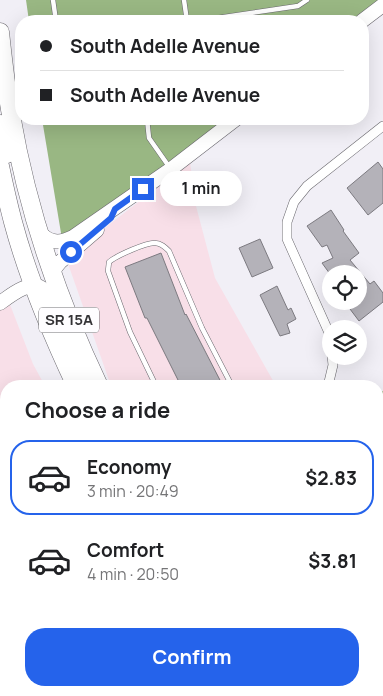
<!DOCTYPE html>
<meta charset="utf-8">
<style>
:root{--surface:#fff;--page:#f6f6f6;--text:#202124;--muted:#757577;--line:#e0e0e0;--accent:#2563eb}
body{margin:0;font-family:Manrope,sans-serif;background:var(--page);color:var(--text);height:100vh;display:flex;flex-direction:column;font-size:19px;white-space:nowrap}
*{box-sizing:border-box;margin:0}
p{font-size:16px;color:var(--muted)}
.icon{flex:none;width:28px;height:28px;fill:none;stroke:currentColor;stroke-width:2;stroke-linecap:round;stroke-linejoin:round}
.map{position:relative;flex:1;overflow:hidden}
.sheet{position:absolute;left:0px;top:380px;width:384px;height:316px;display:flex;flex-direction:column;background:var(--surface);border-radius:20px 20px 0 0;box-shadow:0 5px 20px #0002}
.sheet>*{flex:none}
.guide{position:absolute;left:15px;top:15px;width:354px;height:110px;border-radius:20px;box-shadow:0 5px 20px #0002;display:grid;align-content:center;height:110px;padding:0 25px;background:var(--surface)}
.buttons{position:absolute;left:322px;top:265px;display:grid;gap:10px}
.buttons a{display:grid;place-items:center;width:45px;height:45px;border-radius:50%;background:var(--surface);box-shadow:0 5px 20px #0002;font-size:25px}
.end{position:absolute;width:22px;height:22px;margin:-11px;border:6px solid #2563eb;background:#fff;box-shadow:0 0 0 2px #fff}
.from{border-radius:50%}
.bubble{position:absolute;height:35px;border-radius:18px;background:var(--surface);box-shadow:0 5px 20px #0002;font-size:16px;font-weight:700;line-height:35px;text-align:center}
.guide b{display:flex;align-items:center;gap:18px;height:48px;font-size:19px}
.guide b+b{border-top:1px solid var(--line)}
.guide i{width:12px;height:12px;background:var(--text)}
ul{padding:0;list-style:none}
li{display:flex;align-items:center;gap:15px;height:75px;margin:0 10px 8px;padding:0 15px;border:2px solid transparent;border-radius:20px}
li div{flex:1}
li b{display:block;font-size:19px}
li em{font-style:normal;font-weight:700}
li.selected{border-color:var(--accent)}
li>.icon{width:45px;height:45px;stroke-width:1.5}
h2{padding:0 25px;font-size:22px;line-height:60px}
.cta{display:flex;gap:10px;margin-top:auto;padding:10px 25px}
.cta a{flex:1;height:58px;border-radius:20px;background:var(--accent);color:#fff;font-size:20px;font-weight:700;line-height:58px;text-align:center}
.map>svg:first-child{display:block}
</style>
<div class="map">
<svg width="383" height="696" viewBox="0 0 383 696">
<rect width="100%" height="100%" fill="#f1eff6"/>
<path fill="#f8dfe8" d="M190 162 196 206 215 278 276 386H112L110 383 66 258Z
M9 302 33 364 45 386H6V610L0 598V310Z
M378 527 383 535V549L378 553Z"/>
<path fill="#99b783" d="M26 0H379L351 21H29Z
M42 119H226L63 245Z
M383 391V534L378 527V394Z
M150 690H236L241 696H142Z"/>
<path fill="#b4b2b9" stroke="#7c7a80" d="M378 162 383 169V203L368 215 347 188Z
M331 210 344 230 343 231 359 253 350 260 370 284 374 281 383 293V302L359 321 344 301H359V274H330L322 263 333 258 327 245 322 247 307 226Z
M260 239 273 268 252 277 239 248Z
M161 253 185 315 186 314 223 386H181L147 318H145L125 267Z
M277 286 288 310 291 308 296 319 287 324 290 333 280 336 260 295Z"/>
<g fill="none" stroke-linecap="round" stroke-linejoin="round">
<defs>
<path id="lane" d="M53 0 56 21
M184 0 187 21
M197 21 298 6 307 0
M147 119 149 138 170 168
M156 386 130 332 108 271 109 262C116 256 147 242 155 243 161 243 165 247 169 251L202 328 232 386
M99 696 107 690"/>
<path id="street" d="M331 345 330 335 287 239V222L294 202 307 186 383 126
M328 386 333 365 332 356"/>
<path id="secondary" d="M362 21 383 5
M39 232C50 243 59 244 73 237L171 169 236 119
M51 273 60 262 97 230
M0 303C11 295 32 278 44 290 47 293 49 297 52 300L88 386"/>
<path id="highway" d="M0 32C3 60 6 88 11 115 27 209 58 300 99 386
M0 124 7 154
M0 166C4 185 8 203 13 222 28 278 51 333 76 386
M280 690 282 696
M293 690 300 696"/>
</defs>
<use href="#lane" stroke="#6a686e" stroke-width="5.5"/>
<use href="#street" stroke="#6a686e" stroke-width="10"/>
<use href="#secondary" stroke="#6a686e" stroke-width="15"/>
<use href="#highway" stroke="#6a686e" stroke-width="19"/>
<use href="#lane" stroke="#fff" stroke-width="4.5"/>
<use href="#street" stroke="#fff" stroke-width="9"/>
<use href="#secondary" stroke="#fff" stroke-width="14"/>
<use href="#highway" stroke="#fff" stroke-width="18"/>
</g>
<g fill="none" stroke-linecap="round" stroke-linejoin="round">
<path stroke="#2563eb" stroke-width="6" d="M71 252 111 218 115 209 143 189"/>
</g>
<g text-anchor="middle" stroke-width="4.5" stroke-linejoin="round" paint-order="stroke">
<rect fill="#fefdff" stroke="#717072" stroke-width="1" x="39" y="307.5" width="60" height="25" rx="4"/>
<g font-size="15" font-weight="bold" fill="#343336">
<text x="69" y="325">SR 15A</text>
</g>
</g>
</svg>
<div class="buttons">
<a><svg class="icon" aria-label="locate" viewBox="0 0 24 24"><circle cx="12" cy="12" r="6"/><path d="M12 2v4M12 18v4M2 12h4M18 12h4"/></svg></a>
<a><svg class="icon" aria-label="layers" viewBox="0 0 24 24"><path d="M12 4l9 5-9 5-9-5zM3 14l9 5 9-5"/></svg></a>
</div>
<i class="end from" style="left:71px;top:252px"></i>
<i class="end" style="left:143px;top:189px"></i>
<div class="bubble" style="left:160px;top:171px;width:82px">1 min</div>
<div class="guide">
<b><i class="from"></i>South Adelle Avenue</b>
<b><i></i>South Adelle Avenue</b>
</div>
<section class="sheet">
<h2>Choose a ride</h2>
<ul>
<li class="selected"><svg class="icon" aria-label="car" viewBox="0 0 24 24"><path d="M5 17H2v-5l4-1 3-4h7l3 4 3 1v5h-3M9 17h6M6 11h13"/><circle cx="7" cy="17" r="2"/><circle cx="17" cy="17" r="2"/></svg><div><b>Economy</b><p>3 min · 20:49</p></div><em>$2.83</em></li>
<li><svg class="icon" aria-label="car" viewBox="0 0 24 24"><path d="M5 17H2v-5l4-1 3-4h7l3 4 3 1v5h-3M9 17h6M6 11h13"/><circle cx="7" cy="17" r="2"/><circle cx="17" cy="17" r="2"/></svg><div><b>Comfort</b><p>4 min · 20:50</p></div><em>$3.81</em></li>
</ul>
<div class="cta"><a>Confirm</a></div>
</section>
</div>
